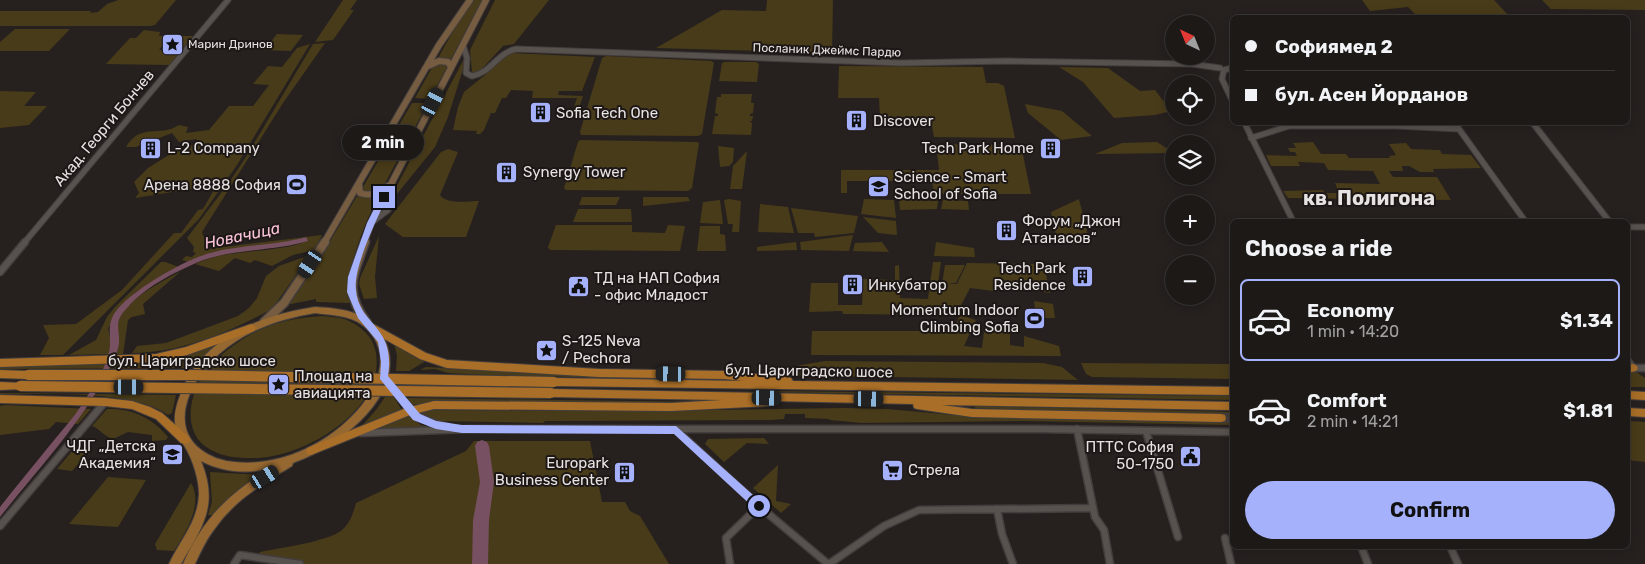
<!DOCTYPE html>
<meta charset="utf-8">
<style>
:root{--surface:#1c1917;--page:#292624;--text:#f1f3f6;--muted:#a0a0a1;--line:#3a3836;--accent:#a6b1fc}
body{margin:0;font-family:Rubik,sans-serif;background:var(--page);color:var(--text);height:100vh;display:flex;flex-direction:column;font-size:19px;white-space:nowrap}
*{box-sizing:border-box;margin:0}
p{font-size:16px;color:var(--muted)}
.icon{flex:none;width:28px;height:28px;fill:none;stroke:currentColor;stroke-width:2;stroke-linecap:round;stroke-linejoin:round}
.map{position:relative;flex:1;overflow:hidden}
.sheet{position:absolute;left:1230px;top:219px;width:400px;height:330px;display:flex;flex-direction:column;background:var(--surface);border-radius:8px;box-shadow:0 2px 12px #0003,0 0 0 1px var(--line)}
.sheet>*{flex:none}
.hud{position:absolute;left:1230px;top:15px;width:400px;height:110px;border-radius:8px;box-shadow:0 2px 12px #0003,0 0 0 1px var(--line);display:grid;align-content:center;height:110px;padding:0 15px;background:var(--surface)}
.needle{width:32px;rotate:317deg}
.fabs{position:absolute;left:1165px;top:15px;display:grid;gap:10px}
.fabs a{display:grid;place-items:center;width:50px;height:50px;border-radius:50%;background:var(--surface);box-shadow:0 2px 12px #0003,0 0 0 1px var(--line);font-size:25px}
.end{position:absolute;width:22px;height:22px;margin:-11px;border:6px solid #a6b1fc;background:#111;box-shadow:0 0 0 2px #111}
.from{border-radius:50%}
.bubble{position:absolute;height:35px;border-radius:18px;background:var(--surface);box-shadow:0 2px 12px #0003,0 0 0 1px var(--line);font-size:16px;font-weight:700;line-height:35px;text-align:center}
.car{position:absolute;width:15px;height:30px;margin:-15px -8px;border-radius:6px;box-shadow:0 0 4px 1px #0007;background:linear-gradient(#222 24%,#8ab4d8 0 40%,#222 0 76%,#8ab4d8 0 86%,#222 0)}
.hud b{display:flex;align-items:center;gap:18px;height:48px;font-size:19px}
.hud b+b{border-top:1px solid var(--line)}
.hud i{width:12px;height:12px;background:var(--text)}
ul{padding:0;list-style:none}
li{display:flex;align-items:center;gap:15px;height:82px;margin:0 10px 8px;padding:0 5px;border:2px solid transparent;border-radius:8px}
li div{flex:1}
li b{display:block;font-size:19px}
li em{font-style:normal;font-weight:700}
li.current{border-color:var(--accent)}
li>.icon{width:45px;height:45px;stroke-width:1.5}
h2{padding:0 15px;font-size:22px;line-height:60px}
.action{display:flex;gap:10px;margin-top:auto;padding:10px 15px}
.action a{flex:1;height:58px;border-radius:30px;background:var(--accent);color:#111;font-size:20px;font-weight:700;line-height:58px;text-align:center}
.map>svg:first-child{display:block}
</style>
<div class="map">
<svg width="1645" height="564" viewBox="0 0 1645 564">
<rect width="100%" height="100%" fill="#26211f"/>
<path fill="#483b19" d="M118 0H176L155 25 150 26H0V11H91L90 13 98 12 107 4Z
M343 0H357L350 10H354L333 40 315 42Z
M474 0H482L450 61 437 60 457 24Z
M495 0H549L514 44 503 46 479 72H472L470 50Z
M767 0H833L832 53 656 48 722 10 766 11Z
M1358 0H1494L1510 17H1418L1408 7 1370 11 1362 0Z
M1542 0H1645V10L1551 9Z
M15 29H70L49 51H0V42Z
M144 30 160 32 159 36H177L174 40H167L159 50H175L183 40H178L180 36H193L169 65 106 64 130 38H136Z
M277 34 303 35 291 51 264 50Z
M325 43 283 103 202 232 208 249 322 235 314 250 293 255 272 266 255 260 250 263 235 258 219 271 195 264C230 247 272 255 307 241L306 237 292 241 196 258 189 262 182 260 186 256 192 257 196 253 193 252 194 247 187 238 228 184 246 157 313 44Z
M310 44 237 165 199 219 63 355H40L49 338 43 325 76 324 122 290 174 233H181L198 210 203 209 215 188 210 186 135 198 139 193 134 182 148 168 172 153 199 142 196 139 179 142 172 133 136 147H126C141 122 159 138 179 125L188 127 186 133 209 130 229 106H253L269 85 253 84 268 66 282 67 297 48Z
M510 53 595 57 582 91H559L558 95 583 96 579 108 574 107 577 98H532L533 91 511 90 506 98H502L495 113H491L484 130 480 134H476L477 131 453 130 458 107 464 92 490 71 502 55Z
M606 56 711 61 714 63 702 134 698 136 581 135 580 132 602 58Z
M464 59V66L448 117 435 147 384 210Z
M725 62H756L759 64 757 82 719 81 722 63Z
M445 63 447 67 430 99 415 98 433 66 436 64Z
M839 66 983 67 986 83H998L1004 86 1015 138 934 137 932 126H914L912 117H880L879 98H838Z
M1059 67 1108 68 1140 91 1155 90 1171 111 1155 115 1114 118 1083 82Z
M0 91 36 92 24 106H47L29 125 0 128Z
M721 94H752L751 103H754L753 113 750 114V116H753L752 121H749L752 123 751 135 712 134 715 116H718V114L715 113 717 97H721Z
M412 103H428L383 187 372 193 364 191 363 187Z
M1025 104 1062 111 1092 136 1061 140 1028 113Z
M580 140 697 142 699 143 692 188 688 191 566 190 564 188 578 142Z
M1157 142 1174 153 1095 154 1122 143Z
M1313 142 1321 154H1346L1349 158H1390L1389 156 1396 155 1389 144 1406 143 1411 149 1440 150 1442 154 1471 155 1481 168 1433 169 1434 172H1420L1409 166H1402L1403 171H1389L1393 177H1437L1451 200 1288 198 1283 191 1323 190 1325 193H1339L1335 183 1380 184 1373 171 1328 170 1324 163 1298 162 1300 166H1271L1266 155 1297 156 1295 152H1290L1288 148H1296L1293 143Z
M936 144 1021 145 1031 194H934L932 181H847V193H841V170H939Z
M718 146 734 148 733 162 729 166 720 167Z
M448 149 458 152 440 195C447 205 468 201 479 201L466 237H403L385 224 441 152Z
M747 151 742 189H730L733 166Z
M357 196 366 198 378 196C368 218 339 281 350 303L316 302V299L286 305 323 253Z
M582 197H620L616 205H579Z
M643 197H688L690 201 643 206Z
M729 199 741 201 739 232H732L733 224H728L724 200Z
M864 199 894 200 896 218 861 214Z
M1079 199 1090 244H1058L1051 212Z
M720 200 723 224 700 223 703 202Z
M899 200 938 201 937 209 900 210Z
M943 200 968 201 969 210 941 209Z
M760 204 788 207 794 233 758 232Z
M791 208 858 216 854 233 815 237 814 233H798Z
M578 209H631L632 222H573Z
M863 217 896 221 897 235 878 233Z
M556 225H632V232L665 233 668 225 685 226 680 251 550 250 548 247Z
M700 226H720V234L725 235 726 251H697Z
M853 235 849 251 801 250 800 242Z
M379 236 375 277 377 298 364 299 359 284 360 278Z
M796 242 797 250 757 251V247Z
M882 242 889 252 853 251 855 243Z
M936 242 974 248 975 257 934 256Z
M310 255 274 306 268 311C224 334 182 352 132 353L137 346 166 343 238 316 249 308 257 298 266 276 279 266Z
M161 262H165L179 267 136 292 108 328 111 343 109 354 69 355 96 340 107 317 115 307Z
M933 262H941L938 284H942L945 265H965L956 283 946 284H957L967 263 1044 264 1050 293 995 285 994 291 970 288 956 315 843 314 842 311 809 312 811 283H838V305H862L863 279 895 280V266L899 265 900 298 928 299Z
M181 271 143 304 145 314 132 317 128 320 123 354H116C120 344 116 336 117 327 120 301 162 282 181 271Z
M1034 301 1053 304 1055 318H1036Z
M960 315 976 320 964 346 982 348 985 323 1010 332V345L1024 347V336L1059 346 1061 356 811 355 812 331H953Z
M322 316C329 317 337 317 344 319 358 324 372 335 375 349 390 408 302 460 251 458 237 458 224 457 211 450 182 435 188 397 204 374 214 360 229 348 243 339 267 323 294 318 322 316Z
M394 344 424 361V362L409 371H396L397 355Z
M214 346 192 368 0 369V366L171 358Z
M825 361 1043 363 1062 367 1078 380 762 375 801 365Z
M1081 363 1232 364V379L1092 377 1086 374Z
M426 367 702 380 490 375 448 373 435 369 420 370Z
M1628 372H1636L1645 378V387H1628Z
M767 391 1232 396V400L767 392Z
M0 394V393L176 395 172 413 168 415C131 389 46 395 0 394Z
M385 397H394L401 409 359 429 376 410Z
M406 398 703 402 677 404 434 402 412 405Z
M5 405 91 409 78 424 56 422 49 429 0 435V406Z
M977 406 1232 412V425L1026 421 862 423 830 420 829 419 805 418V414H785L784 419 771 420 545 421 543 423 438 421 419 414 417 410 641 411 844 408 887 409 976 417 1223 421 1220 413 1056 411 974 408Z
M107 409C131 408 153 418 168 437L166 440 152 441V435L128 432 113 439C105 437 100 429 92 426Z
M407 414 421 425 433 428H376Z
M1628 421 1645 422V462L1628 460Z
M764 438 769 444 747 443 724 462 705 444 708 439Z
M474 441H590L602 502H625L630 511 640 516 669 564H300L257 557 260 552C279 548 327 542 342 530 350 523 353 514 356 503L466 451Z
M78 444 86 455 72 471 57 469Z
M778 465 776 501 791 504 781 513 753 488Z
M210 472 260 475 261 476 214 515H208L212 502Z
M108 477 146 480 118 527 69 524Z
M191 483C204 504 185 534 174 551L157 550 155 544Z"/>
<path fill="#775061" d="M306 237 308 241C272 252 230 248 196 263 173 273 144 288 127 308 113 323 120 327 119 343 118 352 113 362 108 371 81 424 37 470 0 517V507C18 484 37 461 55 439 64 428 74 417 81 406 91 390 105 371 109 352 112 340 107 330 112 318 121 296 175 266 198 257 232 244 271 247 306 237Z"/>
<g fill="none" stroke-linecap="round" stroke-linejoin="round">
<path fill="#775061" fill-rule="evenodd" d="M482 440 487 442 489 446 494 482 489 520 488 564H472L473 520 480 482 475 446 477 442Z"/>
<path stroke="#433e3c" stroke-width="10" stroke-dasharray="10 5" stroke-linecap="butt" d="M1221 418H1232"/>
<defs>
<path id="minor-far1" d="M463 45 467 58 466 73 472 76C491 73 497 53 516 49L902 63 1007 61 1192 64 1220 68
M1232 68 1224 70 1222 79 1232 100
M1244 122 1293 221
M1454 122 1525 221
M1532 122 1609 221
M1251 138 1289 126H1396L1459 129
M371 223 388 210
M1628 227H1645
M24 243 228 0"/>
<path id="minor" d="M0 272 25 242
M1628 361 1633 368
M1628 368H1645
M385 379C407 405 411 419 448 427
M1077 429 1095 517 1104 530 1110 564
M676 430 759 506 828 564
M1146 431 1178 537
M361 433 470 429H1040L1232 432
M997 509 1002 534 1013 564
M0 526 105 402
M1225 538 1231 564
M1361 546 1368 564
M1450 546 1458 564
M234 564 240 555 300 564
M730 564 726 538 759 506
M829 564 884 526 919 510 1093 508"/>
<path id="secondary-far1" d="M428 66 439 61 448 62 451 67
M359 184 360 193C371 197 380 193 388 186
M324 243 439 45 470 0
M364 243 371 223 486 0"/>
<path id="secondary" d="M365 242C353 277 343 290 367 323
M264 322 284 303 325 242"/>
<path id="primary" d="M315 307C331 308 349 309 363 317 377 324 386 338 389 353 398 403 334 449 293 463L292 466C264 483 235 500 216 527 207 538 201 551 195 564H183C203 519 227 495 269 469 246 474 222 472 201 461 219 505 203 526 181 564H169C180 540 198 522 199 494 199 480 193 460 185 447 180 440 176 432 175 423 174 412 177 403 181 393 201 338 261 315 315 307ZM315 313C329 315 343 315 356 321 369 328 377 339 380 353 383 373 373 390 362 405 332 442 282 467 235 462 222 461 210 457 200 449 167 422 194 376 219 354 246 330 280 319 315 313Z"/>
<path id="trunk" d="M251 324 254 325 256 328 254 331 187 355 156 362 0 367V359L156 354 186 347Z
M373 324 426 353 447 360 599 369 725 371 788 377 791 378 793 381 1232 387V395L554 386 551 385 549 382 551 379 554 378 743 381 725 379 599 377 447 368 420 359 370 331 368 328 370 325Z
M1633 364 1636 365 1638 368 1636 371 1628 373V365Z
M0 370 28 371 31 372 33 375 31 378 28 379 0 378Z
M0 382 23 383 25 386 23 389 0 390Z
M551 389 1232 402V410L942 405 972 409 1221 414 1225 415 1226 418 1225 421 1221 422 972 417 917 409 914 408 913 404 772 401 770 405 767 406 671 411 434 409 410 415 311 455 307 454 306 451 307 448 406 408 434 401 671 403 722 400 551 397 548 396 546 393 548 390Z
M1628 391 1645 392V400L1628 399Z
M0 395 105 398 132 401 150 407 162 413 189 437 190 440 189 443 185 444 181 443 156 419 132 409 105 406 0 403Z
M1628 408 1645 409V417L1628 416Z"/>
</defs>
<use href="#minor-far1" stroke="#433e3d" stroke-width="7"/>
<use href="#minor" stroke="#433e3d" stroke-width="9"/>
<use href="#secondary-far1" stroke="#433e3d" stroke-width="8"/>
<use href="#secondary" stroke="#433e3d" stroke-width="11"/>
<use href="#primary" stroke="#433e3d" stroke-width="2"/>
<use href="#trunk" stroke="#433e3d" stroke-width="2"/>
<use href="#minor-far1" stroke="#58524f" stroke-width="5"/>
<use href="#minor" stroke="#58524f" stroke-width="6"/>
<use href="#secondary-far1" stroke="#765c40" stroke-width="6"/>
<use href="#secondary" stroke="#765c40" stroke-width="8"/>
<use href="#primary" fill="#956731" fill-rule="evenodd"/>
<use href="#trunk" fill="#a96e27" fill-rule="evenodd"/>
<defs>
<path id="trunk-bridge" d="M28 375H192L554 382
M20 386 551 393"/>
</defs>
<use href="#trunk-bridge" stroke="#433e3d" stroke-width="12" stroke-linecap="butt"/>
<use href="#trunk-bridge" stroke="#a96e27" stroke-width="10"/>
</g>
<path fill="#a6b1fc" d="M381 195 387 197C377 219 353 267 356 290 359 326 396 325 388 376L420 414 436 421 462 425 676 426 762 503V509H755L674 434 462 433 436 429 413 420 380 379 381 362 378 342 358 318 347 292 348 277 367 223Z"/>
<defs>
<symbol id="sight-square" viewBox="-11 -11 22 22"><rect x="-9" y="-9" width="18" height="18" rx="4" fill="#a6b1fc" stroke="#1d1716"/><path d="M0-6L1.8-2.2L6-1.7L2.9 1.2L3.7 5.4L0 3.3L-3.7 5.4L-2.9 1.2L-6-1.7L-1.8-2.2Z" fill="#111"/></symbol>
<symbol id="building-square" viewBox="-11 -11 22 22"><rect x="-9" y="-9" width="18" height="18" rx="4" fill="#a6b1fc" stroke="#1d1716"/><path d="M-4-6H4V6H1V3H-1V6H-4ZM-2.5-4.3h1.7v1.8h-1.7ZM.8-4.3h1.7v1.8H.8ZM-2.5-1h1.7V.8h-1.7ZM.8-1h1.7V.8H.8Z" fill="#111"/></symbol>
<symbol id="stadium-square" viewBox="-11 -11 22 22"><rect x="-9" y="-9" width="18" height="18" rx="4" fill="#a6b1fc" stroke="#1d1716"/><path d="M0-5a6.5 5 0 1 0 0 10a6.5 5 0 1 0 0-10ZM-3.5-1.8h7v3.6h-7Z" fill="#111"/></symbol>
<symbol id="school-square" viewBox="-11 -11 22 22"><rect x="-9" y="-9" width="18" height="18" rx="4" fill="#a6b1fc" stroke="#1d1716"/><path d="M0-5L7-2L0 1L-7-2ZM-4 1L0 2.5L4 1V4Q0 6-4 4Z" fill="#111"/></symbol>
<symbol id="civic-square" viewBox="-11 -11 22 22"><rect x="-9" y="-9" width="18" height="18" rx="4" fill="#a6b1fc" stroke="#1d1716"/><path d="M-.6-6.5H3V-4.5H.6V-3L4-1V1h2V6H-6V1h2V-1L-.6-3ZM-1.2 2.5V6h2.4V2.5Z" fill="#111"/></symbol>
<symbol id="supermarket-square" viewBox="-11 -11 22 22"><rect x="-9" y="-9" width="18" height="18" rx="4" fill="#a6b1fc" stroke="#1d1716"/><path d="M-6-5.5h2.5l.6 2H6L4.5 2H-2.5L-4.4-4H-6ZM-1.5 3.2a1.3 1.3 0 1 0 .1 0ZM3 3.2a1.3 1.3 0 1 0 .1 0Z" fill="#111"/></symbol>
</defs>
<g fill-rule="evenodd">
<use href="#sight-square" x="160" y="32" width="25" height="25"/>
<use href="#building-square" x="528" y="100" width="25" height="25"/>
<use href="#building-square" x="844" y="108" width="25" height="25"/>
<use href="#building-square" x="138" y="136" width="25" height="25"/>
<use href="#building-square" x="1038" y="136" width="25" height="25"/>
<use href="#building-square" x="494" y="160" width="25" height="25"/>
<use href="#stadium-square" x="284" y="172" width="25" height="25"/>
<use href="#school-square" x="866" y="174" width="25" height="25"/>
<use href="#building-square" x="994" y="218" width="25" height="25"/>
<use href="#building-square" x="1070" y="264" width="25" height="25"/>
<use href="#building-square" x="840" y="272" width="25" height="25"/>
<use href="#civic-square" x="566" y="274" width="25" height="25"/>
<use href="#stadium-square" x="1022" y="306" width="25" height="25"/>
<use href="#sight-square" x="534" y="338" width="25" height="25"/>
<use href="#sight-square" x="266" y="372" width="25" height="25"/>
<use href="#school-square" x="160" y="442" width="25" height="25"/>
<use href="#civic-square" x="1178" y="444" width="25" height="25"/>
<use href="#supermarket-square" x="880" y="458" width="25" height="25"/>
<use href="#building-square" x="612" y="460" width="25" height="25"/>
</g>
<g text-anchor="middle" stroke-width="4" stroke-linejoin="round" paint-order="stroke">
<g font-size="12" fill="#e7e3e2" stroke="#1d1716" text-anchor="start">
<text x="188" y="48">Марин Дринов</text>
</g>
<g font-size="12" fill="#e7e3e2" stroke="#1d1716">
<text transform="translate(827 50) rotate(2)" y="4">Посланик Джеймс Пардю</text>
</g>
<g font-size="15" fill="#e7e3e2" stroke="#1d1716" text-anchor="start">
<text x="556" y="118">Sofia Tech One</text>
<text x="873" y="126">Discover</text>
<text x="167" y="153">L-2 Company</text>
<text x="1034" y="153" text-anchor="end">Tech Park Home</text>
<text x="523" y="177">Synergy Tower</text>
<text x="894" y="182">Science - Smart<tspan x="894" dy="17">School of Sofia</tspan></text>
<text x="281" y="190" text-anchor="end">Арена 8888 София</text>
<text x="1022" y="226">Форум „Джон<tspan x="1022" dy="17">Атанасов“</tspan></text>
<text x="1066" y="273" text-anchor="end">Tech Park<tspan x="1066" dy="17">Residence</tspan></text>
<text x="594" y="283">ТД на НАП София<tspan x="594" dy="17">- офис Младост</tspan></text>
<text x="868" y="290">Инкубатор</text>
<text x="1019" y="315" text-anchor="end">Momentum Indoor<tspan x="1019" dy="17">Climbing Sofia</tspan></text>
<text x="562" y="346">S-125 Neva<tspan x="562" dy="17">/ Pechora</tspan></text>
<text x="294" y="381">Площад на<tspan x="294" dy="17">авиацията</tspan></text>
<text x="156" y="451" text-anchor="end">ЧДГ „Детска<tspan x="156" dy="17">Академия“</tspan></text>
<text x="1174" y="452" text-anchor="end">ПТТС София<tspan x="1174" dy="17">50-1750</tspan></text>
<text x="609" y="468" text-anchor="end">Europark<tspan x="609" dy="17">Business Center</tspan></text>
<text x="908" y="475">Стрела</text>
</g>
<g font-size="15" fill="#e7e3e2" stroke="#1d1716">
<text transform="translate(104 128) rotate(-50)" y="5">Акад. Георги Бончев</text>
<text x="192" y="366">бул. Цариградско шосе</text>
<text transform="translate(809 371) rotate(1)" y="5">бул. Цариградско шосе</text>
</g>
<g font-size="16" font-style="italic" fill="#fac3da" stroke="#1d1716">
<text transform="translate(242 235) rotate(-12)" y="6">Новачица</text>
</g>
<g font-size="20" font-weight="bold" fill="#e7e3e2" stroke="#1d1716">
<text x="1369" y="205">кв. Полигона</text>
</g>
</g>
</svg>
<div class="fabs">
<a><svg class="needle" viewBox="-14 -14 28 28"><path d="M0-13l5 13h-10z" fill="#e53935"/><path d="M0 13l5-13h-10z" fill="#a0a0a1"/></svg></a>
<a><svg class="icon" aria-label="locate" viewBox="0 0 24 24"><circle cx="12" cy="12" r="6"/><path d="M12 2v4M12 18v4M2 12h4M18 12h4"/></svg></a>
<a><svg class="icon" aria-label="layers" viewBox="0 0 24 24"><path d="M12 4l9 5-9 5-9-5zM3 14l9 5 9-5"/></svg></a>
<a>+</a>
<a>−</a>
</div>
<i class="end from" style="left:759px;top:506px"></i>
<i class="end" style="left:384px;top:197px"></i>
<div class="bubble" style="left:342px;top:125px;width:82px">2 min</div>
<i class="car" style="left:433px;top:102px;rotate:28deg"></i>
<i class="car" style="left:310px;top:264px;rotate:214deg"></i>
<i class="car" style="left:671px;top:374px;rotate:271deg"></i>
<i class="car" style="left:129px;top:387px;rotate:90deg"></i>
<i class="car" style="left:767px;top:398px;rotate:91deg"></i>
<i class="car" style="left:869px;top:399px;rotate:91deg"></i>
<i class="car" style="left:265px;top:477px;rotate:59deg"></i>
<div class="hud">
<b><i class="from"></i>Софиямед 2</b>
<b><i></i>бул. Асен Йорданов</b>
</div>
<section class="sheet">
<h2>Choose a ride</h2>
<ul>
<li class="current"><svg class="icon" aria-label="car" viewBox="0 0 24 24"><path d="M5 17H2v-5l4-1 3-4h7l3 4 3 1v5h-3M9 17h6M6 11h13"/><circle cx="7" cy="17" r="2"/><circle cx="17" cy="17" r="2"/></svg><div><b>Economy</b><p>1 min · 14:20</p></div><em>$1.34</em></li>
<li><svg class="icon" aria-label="car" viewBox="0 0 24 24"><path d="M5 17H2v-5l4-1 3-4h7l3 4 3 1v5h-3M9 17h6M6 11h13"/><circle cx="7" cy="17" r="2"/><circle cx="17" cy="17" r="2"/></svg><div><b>Comfort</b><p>2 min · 14:21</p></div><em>$1.81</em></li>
</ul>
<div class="action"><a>Confirm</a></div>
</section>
</div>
